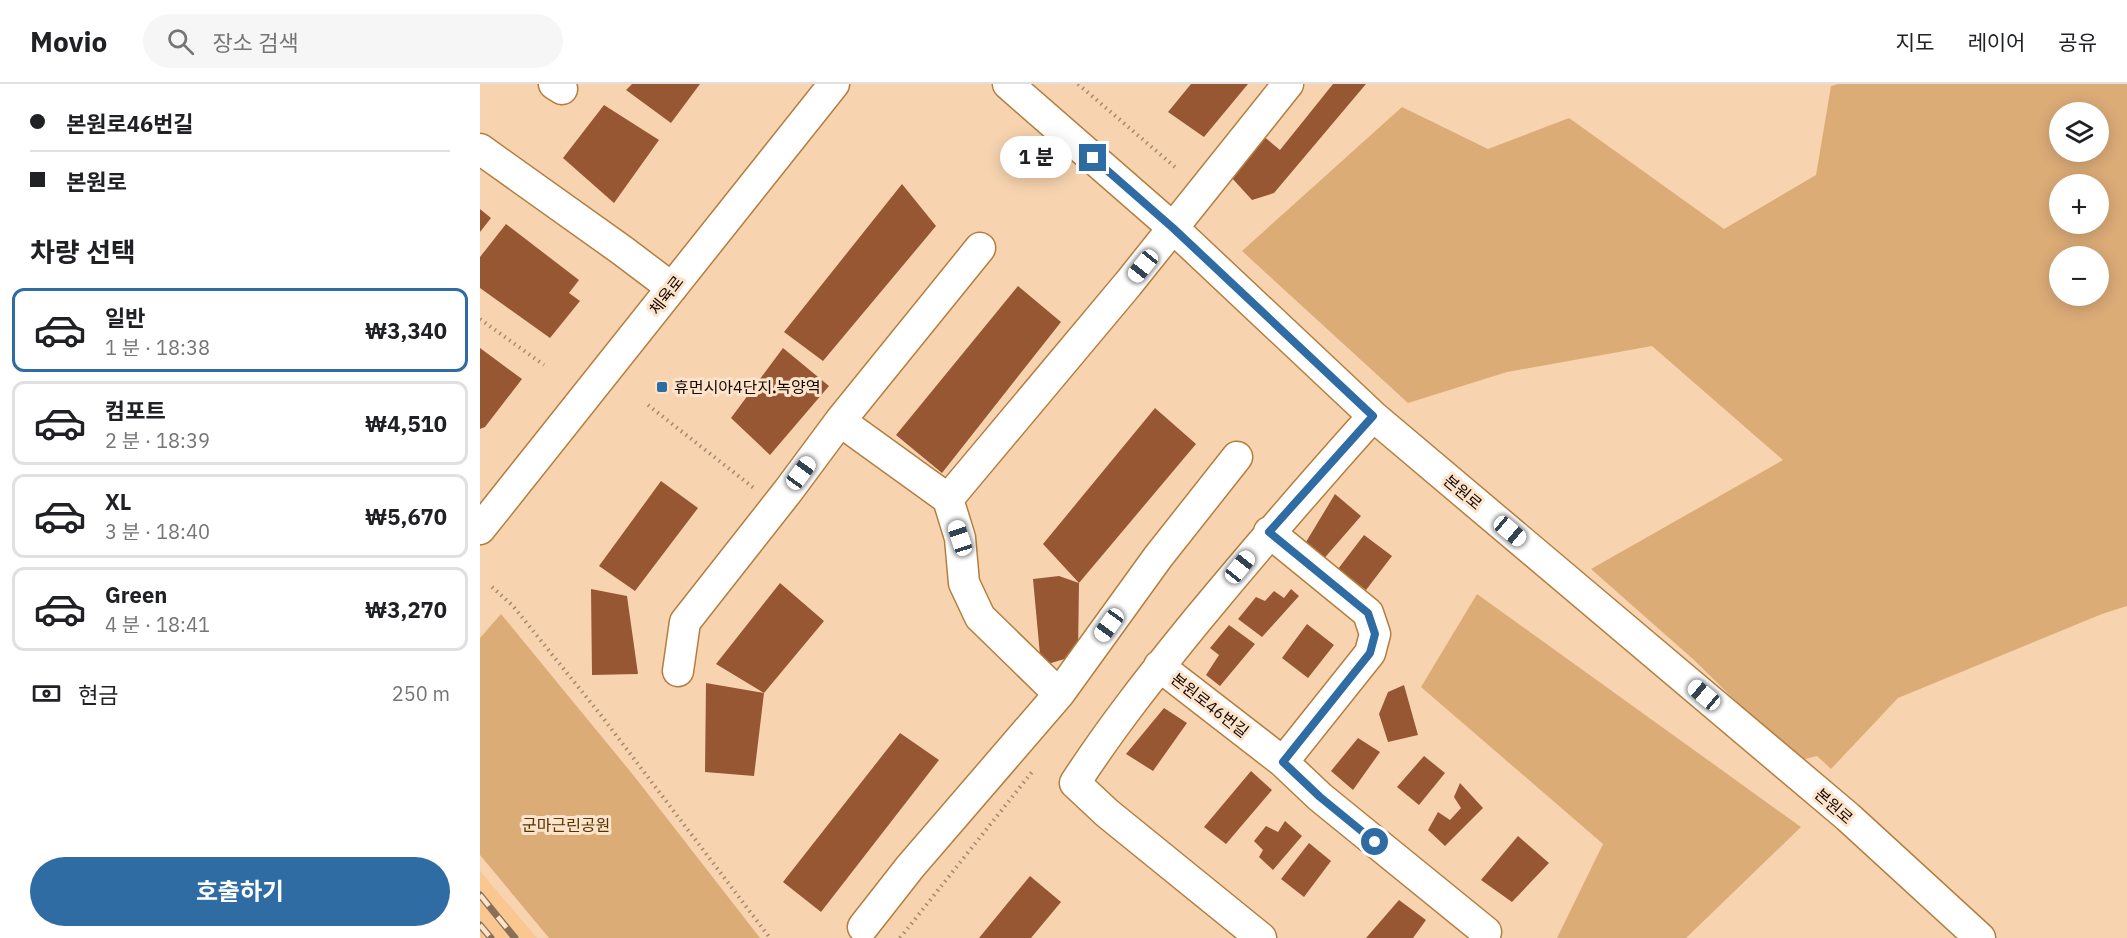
<!DOCTYPE html>
<html lang="ko">
<meta charset="utf-8">
<style>
:root{--surface:#fff;--page:#f6f6f6;--text:#202124;--muted:#757577;--line:#e0e0e0;--accent:#2e6ca3}
body{margin:0;font-family:"IBM Plex Sans","Noto Sans KR",sans-serif;background:var(--page);color:var(--text);height:100vh;display:flex;flex-direction:column;font-size:22px;white-space:nowrap}
*{box-sizing:border-box;margin:0}
p{font-size:20px;color:var(--muted)}
.icon{flex:none;width:33px;height:33px;fill:none;stroke:currentColor;stroke-width:2;stroke-linecap:round;stroke-linejoin:round}
.map{position:relative;flex:1;overflow:hidden}
.panel{display:flex;flex-direction:column;background:var(--surface);width:480px}
.panel>*{flex:none}
.banner{display:grid;align-content:center;height:132px;padding:0 30px;background:var(--surface)}
.fabs{position:absolute;left:1569px;top:18px;display:grid;gap:12px}
.fabs a{display:grid;place-items:center;width:60px;height:60px;border-radius:50%;background:var(--surface);box-shadow:0 3px 15px #0003;font-size:30px}
.end{position:absolute;width:27px;height:27px;margin:-14px;border:8px solid #2e6ca3;background:#fff;box-shadow:0 0 0 3px #fff}
.from{border-radius:50%}
.bubble{position:absolute;height:42px;border-radius:21px;background:var(--surface);box-shadow:0 3px 15px #0003;font-size:20px;font-weight:700;line-height:42px;text-align:center}
.car{position:absolute;width:18px;height:36px;margin:-18px -9px;border-radius:8px;box-shadow:0 0 4px 2px #0007;background:linear-gradient(#fff 24%,#345 0 40%,#fff 0 76%,#345 0 86%,#fff 0)}
.banner b{display:flex;align-items:center;gap:21px;height:57px;font-size:22px}
.banner b+b{border-top:2px solid var(--line)}
.banner i{width:15px;height:15px;background:var(--text)}
ul{padding:0;list-style:none}
li{display:flex;align-items:center;gap:18px;height:84px;margin:0 12px 9px;padding:0 18px;border:3px solid var(--line);border-radius:12px}
li div{flex:1}
li b{display:block;font-size:22px}
li em{font-style:normal;font-weight:700}
li.on{border-color:var(--accent)}
li>.icon{width:54px;height:54px;stroke-width:1.5}
h2{padding:0 30px;font-size:27px;line-height:72px}
.pay{display:flex;align-items:center;gap:15px;height:66px;padding:0 30px;font-size:22px}
.pay p{margin-inline-start:auto}
.action{display:flex;gap:12px;margin-top:auto;padding:12px 30px}
.action a{flex:1;height:69px;border-radius:36px;background:var(--accent);color:#fff;font-size:24px;font-weight:700;line-height:69px;text-align:center}
header{display:flex;align-items:center;gap:36px;box-sizing:border-box;height:84px;padding:0 30px;background:var(--surface);border-bottom:2px solid var(--line)}
header strong{font-size:28px}
nav{display:flex;gap:33px;margin-inline-start:auto;font-size:21px}
.search{width:420px;height:54px;background:var(--page);display:flex;align-items:center;gap:15px;box-sizing:border-box;padding:0 21px;border-radius:33px;color:var(--muted);font-size:22px}
main{display:flex;flex:1;min-height:0}
.map>svg:first-child{display:block}
</style>
<header>
<strong>Movio</strong>
<div class="search"><svg class="icon" aria-label="search" viewBox="0 0 24 24"><circle cx="10" cy="10" r="6"/><path d="M15 15l6 6"/></svg>장소 검색</div>
<nav><a>지도</a><a>레이어</a><a>공유</a></nav>
</header>
<main>
<section class="panel">
<div class="banner">
<b><i class="from"></i>본원로46번길</b>
<b><i></i>본원로</b>
</div>
<h2>차량 선택</h2>
<ul>
<li class="on"><svg class="icon" aria-label="car" viewBox="0 0 24 24"><path d="M5 17H2v-5l4-1 3-4h7l3 4 3 1v5h-3M9 17h6M6 11h13"/><circle cx="7" cy="17" r="2"/><circle cx="17" cy="17" r="2"/></svg><div><b>일반</b><p>1 분 · 18:38</p></div><em>₩3,340</em></li>
<li><svg class="icon" aria-label="car" viewBox="0 0 24 24"><path d="M5 17H2v-5l4-1 3-4h7l3 4 3 1v5h-3M9 17h6M6 11h13"/><circle cx="7" cy="17" r="2"/><circle cx="17" cy="17" r="2"/></svg><div><b>컴포트</b><p>2 분 · 18:39</p></div><em>₩4,510</em></li>
<li><svg class="icon" aria-label="car" viewBox="0 0 24 24"><path d="M5 17H2v-5l4-1 3-4h7l3 4 3 1v5h-3M9 17h6M6 11h13"/><circle cx="7" cy="17" r="2"/><circle cx="17" cy="17" r="2"/></svg><div><b>XL</b><p>3 분 · 18:40</p></div><em>₩5,670</em></li>
<li><svg class="icon" aria-label="car" viewBox="0 0 24 24"><path d="M5 17H2v-5l4-1 3-4h7l3 4 3 1v5h-3M9 17h6M6 11h13"/><circle cx="7" cy="17" r="2"/><circle cx="17" cy="17" r="2"/></svg><div><b>Green</b><p>4 분 · 18:41</p></div><em>₩3,270</em></li>
</ul>
<div class="pay"><svg class="icon" aria-label="cash" viewBox="0 0 24 24"><path d="M3 7h18v10H3z"/><circle cx="12" cy="12" r="2"/></svg>현금<p>250 m</p></div>
<div class="action"><a>호출하기</a></div>
</section>
<div class="map">
<svg width="1647" height="854" viewBox="0 0 1647 854">
<rect width="100%" height="100%" fill="#f7d4af"/>
<path fill="#fac790" d="M0 787 57 854H0Z"/>
<path fill="#dcac77" fill-rule="evenodd" d="M1358 0H1647V522L1622 530 1418 614 1351 685 1337 672 1317 677 1214 576 1111 485 1303 376 1172 262 1027 288 928 319 762 167 922 23 1008 65 1089 34 1244 145 1336 91 1351 2ZM1580 28H1618V68H1580ZM1580 100H1618V140H1580ZM1580 172H1618V212H1580Z
M997 510 1321 743 1206 854H1077L1123 760 941 603Z
M21 530 154 692 280 854H69L0 771V554Z"/>
<path fill="#975733" d="M152 0H220L191 39 146 6Z
M711 0H768L724 53 688 28Z
M853 0H886L794 109 772 116 751 93 782 51 800 66Z
M124 21 179 56 134 119 83 74Z
M422 100 456 142 343 277 304 248Z
M0 125 11 134 0 148Z
M26 140 99 196 89 209 100 217 70 254 0 204V173Z
M538 202 581 238 462 389 416 351Z
M0 264 42 295 5 343 0 345Z
M303 264 349 302 290 371 251 334Z
M675 324 716 360 599 499 563 460Z
M181 397 218 424 155 507 119 482Z
M855 410 881 432 841 478 823 463Z
M884 451 912 472 886 506 858 485Z
M579 492 599 499 598 571 561 582 553 495Z
M300 499 344 537 284 609 236 580Z
M111 505 147 512 158 590 112 591Z
M811 505 819 512 782 553 758 535 776 513 785 517 794 507 804 514Z
M827 540 854 561 828 594 802 574Z
M749 541 775 560 740 602 726 591 739 571 730 564Z
M226 599 284 609 274 692 225 688Z
M924 601 938 651 908 658 899 630 908 608Z
M684 624 707 639 673 687 646 670Z
M420 649 459 676 341 828 303 798Z
M878 654 900 668 873 706 851 687Z
M944 672 965 689 939 721 917 703Z
M771 687 792 706 746 760 724 743Z
M980 699 1003 724 965 762 948 746 958 728 970 736 981 724 974 713Z
M805 737 822 752 793 786 779 773 783 766 774 757 786 742 798 748Z
M1038 752 1069 779 1032 818 1001 796Z
M829 759 851 777 824 813 801 795Z
M550 792 581 818 551 854H499Z
M919 816 946 836 933 854H886Z"/>
<g fill="none" stroke-linecap="round" stroke-linejoin="round">
<defs>
<path id="minor" d="M74 0 82 5
M528 0 693 144 893 332 1368 733 1500 854
M0 65 143 167 192 204
M360 337 468 415 480 454 484 499 500 533 579 610
M468 415 648 200 808 0
M0 445 354 0
M789 448 888 529 895 550 890 569 803 678
M679 582 803 678 840 713 1006 848
M198 587 205 538 308 407 360 337 500 164
M383 843 430 783 579 610 678 473 757 373
M781 854 627 729 595 699C632 642 674 589 718 535 775 466 833 399 893 332"/>
</defs>
<use href="#minor" stroke="#b47e3f" stroke-width="33"/>
<path stroke="#a5896f" stroke-width="4" stroke-dasharray="1.5 4.5" stroke-linecap="butt" d="M598 0 695 83
M0 235 64 281
M168 321 275 405
M12 503 33 522 120 630 290 854
M420 854 552 688"/>
<use href="#minor" stroke="#fff" stroke-width="30"/>
<defs>
<path id="rail" d="M0 811 35 854
M0 841 11 854"/>
</defs>
<use href="#rail" stroke="#896f59" stroke-width="7"/>
<use href="#rail" stroke="#fbe4cb" stroke-width="4.5" stroke-dasharray="14" stroke-linecap="butt"/>
</g>
<g fill="none" stroke-linecap="round" stroke-linejoin="round">
<path stroke="#2e6ca3" stroke-width="8" d="M613 74 693 144 893 332 789 448 888 529 895 550 890 569 803 678 840 713 895 758"/>
</g>
<rect fill="#2e6ca3" stroke="#fbe4cb" stroke-width="2" x="176" y="297" width="12" height="12" rx="3"/>
<g text-anchor="middle" stroke-width="6" stroke-linejoin="round" paint-order="stroke">
<g font-size="16" fill="#180800" stroke="#fbe4cb">
<text transform="translate(186 211) rotate(-52)" y="6">체육로</text>
<text transform="translate(983 408) rotate(40)" y="6">본원로</text>
<text transform="translate(730 621) rotate(38)" y="6">본원로46번길</text>
<text transform="translate(1354 722) rotate(41)" y="6">본원로</text>
</g>
<g font-size="16" fill="#180800" stroke="#fbe4cb" text-anchor="start">
<text x="194" y="309">휴먼시아4단지.녹양역</text>
</g>
<g font-size="16" fill="#563301" stroke="#fbe4cb">
<text x="86" y="747">군마근린공원</text>
</g>
</g>
</svg>
<div class="fabs">
<a><svg class="icon" aria-label="layers" viewBox="0 0 24 24"><path d="M12 4l9 5-9 5-9-5zM3 14l9 5 9-5"/></svg></a>
<a>+</a>
<a>−</a>
</div>
<i class="end from" style="left:895px;top:758px"></i>
<i class="end" style="left:613px;top:74px"></i>
<div class="bubble" style="left:520px;top:52px;width:72px">1 분</div>
<i class="car" style="left:663px;top:182px;rotate:219deg"></i>
<i class="car" style="left:321px;top:389px;rotate:36deg"></i>
<i class="car" style="left:1030px;top:447px;rotate:130deg"></i>
<i class="car" style="left:480px;top:454px;rotate:342deg"></i>
<i class="car" style="left:760px;top:483px;rotate:39deg"></i>
<i class="car" style="left:629px;top:541px;rotate:216deg"></i>
<i class="car" style="left:1224px;top:611px;rotate:310deg"></i>
</div>
</main>
